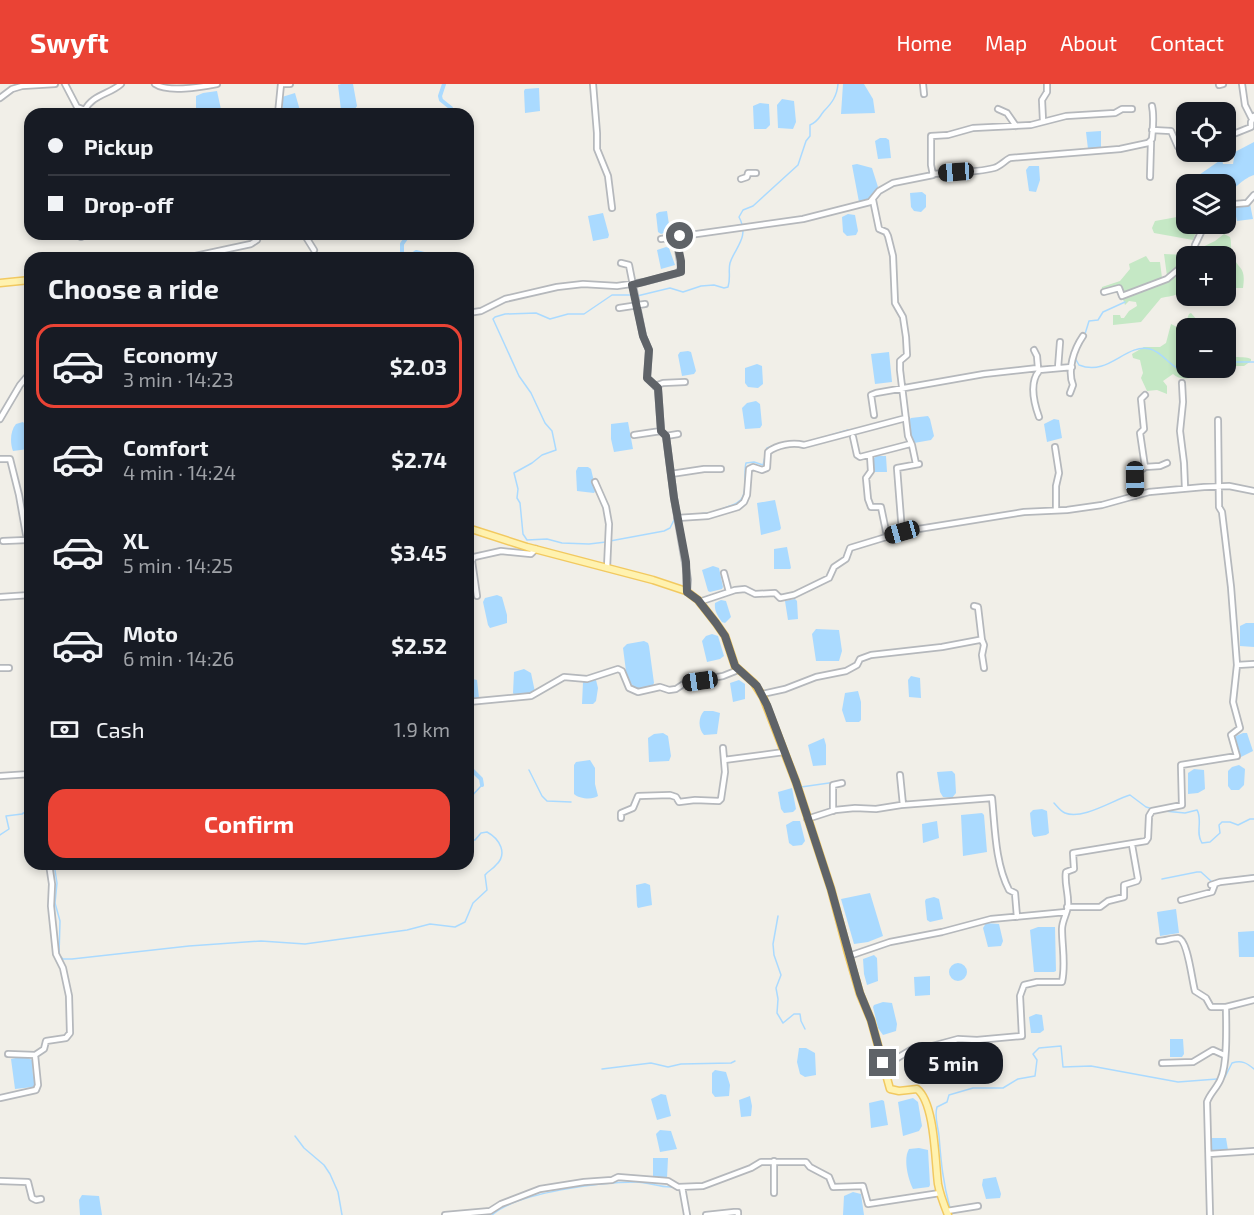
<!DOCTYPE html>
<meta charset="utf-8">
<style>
:root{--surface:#171b24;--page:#20242c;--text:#f1f3f6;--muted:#9ea1a6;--line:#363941;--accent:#ea4335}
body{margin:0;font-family:"Exo 2",sans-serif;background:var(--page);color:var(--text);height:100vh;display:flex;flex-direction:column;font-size:22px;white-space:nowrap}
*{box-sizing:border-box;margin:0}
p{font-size:20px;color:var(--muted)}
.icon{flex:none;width:33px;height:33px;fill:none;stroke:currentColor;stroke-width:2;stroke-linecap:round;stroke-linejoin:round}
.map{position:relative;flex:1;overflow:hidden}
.panel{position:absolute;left:24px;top:168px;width:450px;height:618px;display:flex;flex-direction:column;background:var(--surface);border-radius:18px;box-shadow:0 3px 9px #0003}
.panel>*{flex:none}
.top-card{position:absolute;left:24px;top:24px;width:450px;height:132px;border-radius:18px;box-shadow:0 3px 9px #0003;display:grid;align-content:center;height:132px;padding:0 24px;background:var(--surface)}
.fabs{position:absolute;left:1176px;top:18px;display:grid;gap:12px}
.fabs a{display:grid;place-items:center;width:60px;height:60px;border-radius:12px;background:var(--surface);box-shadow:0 3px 9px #0003;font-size:30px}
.end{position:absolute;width:27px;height:27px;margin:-14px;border:8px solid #5f6368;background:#fff;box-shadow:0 0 0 3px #fff}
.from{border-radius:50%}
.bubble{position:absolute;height:42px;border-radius:18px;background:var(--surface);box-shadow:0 3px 9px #0003;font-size:20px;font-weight:700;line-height:42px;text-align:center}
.car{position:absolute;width:18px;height:36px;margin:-18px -9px;border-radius:8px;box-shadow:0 0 4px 2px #0007;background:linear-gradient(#222 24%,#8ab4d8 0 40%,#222 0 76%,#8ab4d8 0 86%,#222 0)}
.top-card b{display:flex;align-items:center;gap:21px;height:57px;font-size:22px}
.top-card b+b{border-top:2px solid var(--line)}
.top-card i{width:15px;height:15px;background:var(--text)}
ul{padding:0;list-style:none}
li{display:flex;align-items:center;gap:18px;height:84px;margin:0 12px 9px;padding:0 12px;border:3px solid transparent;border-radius:18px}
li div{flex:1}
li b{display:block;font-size:22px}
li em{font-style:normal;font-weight:700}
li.on{border-color:var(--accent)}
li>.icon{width:54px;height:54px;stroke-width:1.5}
h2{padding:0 24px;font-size:27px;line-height:72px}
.pay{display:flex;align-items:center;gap:15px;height:66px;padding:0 24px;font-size:22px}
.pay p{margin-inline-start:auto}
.cta{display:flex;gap:12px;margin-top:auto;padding:12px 24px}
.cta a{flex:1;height:69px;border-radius:18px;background:var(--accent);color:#fff;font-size:24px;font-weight:700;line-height:69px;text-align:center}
header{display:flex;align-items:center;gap:36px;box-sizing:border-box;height:84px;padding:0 30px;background:var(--accent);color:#fff}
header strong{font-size:28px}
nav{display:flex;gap:33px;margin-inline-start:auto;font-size:21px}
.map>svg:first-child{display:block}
</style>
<header>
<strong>Swyft</strong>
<nav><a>Home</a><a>Map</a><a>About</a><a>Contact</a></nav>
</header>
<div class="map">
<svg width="1254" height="1131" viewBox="0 0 1254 1131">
<rect width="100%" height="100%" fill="#f1efe8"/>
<path fill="#c5e8c5" d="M1177 133 1197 145 1193 156 1154 149 1152 144 1155 137Z
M1224 150 1230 153C1232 159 1230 167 1233 173 1240 187 1246 183 1243 204H1231L1226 197V172H1186V202C1176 213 1175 211 1161 214L1141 238 1113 241V231H1120L1121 234H1124L1129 227 1137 222 1136 218 1129 217 1125 221C1123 213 1119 208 1111 204L1106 210 1101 211 1102 203 1120 197 1130 185 1129 180 1146 172 1150 178H1160L1162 194 1167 192 1164 170 1186 171 1215 157Z
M1191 229 1198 237 1199 244H1186V284H1198L1199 292C1190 295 1179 296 1173 290L1163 297 1167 302V310L1157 306 1147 307 1141 294 1143 289 1140 276 1133 274 1132 270 1144 263H1160L1166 259 1171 240 1177 243 1185 240 1189 230Z
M1226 264 1230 272C1237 274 1244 272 1251 275V277L1244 282H1226Z"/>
<path fill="#aadaff" d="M341 0H353L357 22 355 25 341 26 338 1Z
M843 0H864L873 15 875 29 841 30Z
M539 4 540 27 525 29 524 7 525 5Z
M217 7 222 30H196V12L203 9Z
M295 9 301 30H283L282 13Z
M782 15 794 17 796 38 793 45 778 44 777 21Z
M760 19 769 20 770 41 766 45H754L753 22Z
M1209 20 1225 21 1235 25 1232 36 1226 37V28H1209Z
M1101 47V64L1088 65 1086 48Z
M880 54H886L889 56 891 74 878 75 875 57Z
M1254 58V91C1246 93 1232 105 1228 112H1226V100H1194L1196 93 1222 75 1223 80H1233L1235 68Z
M857 80 872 84 878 103 870 115 859 118 852 81Z
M1029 82H1039L1040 96 1036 108 1029 107 1026 86Z
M922 108 926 111V123L921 128 914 127 911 123 910 109Z
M1250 120 1253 135 1237 137 1234 123Z
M667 127 670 147 661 150 658 148 656 130 659 128Z
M603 129 609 151 608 154 593 157 588 132Z
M848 130 855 131 858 147 856 151 847 152 843 148 842 133Z
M666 163 669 164 675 181 661 185 657 166Z
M688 267 691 268 696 287 694 290 682 292 678 271 680 268Z
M889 268 892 298 875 300 871 270Z
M757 280 762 282 763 300 758 304 748 303 745 299V284Z
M756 317 760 320 762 341 760 344 745 345 742 324 747 319Z
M928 332 930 335 934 352 931 356 914 359 910 352 909 336 911 334Z
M1054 335 1059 336 1062 354 1047 358 1044 340Z
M23 338 27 343 28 365 13 367C10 359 10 347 16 340Z
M628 338 633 365 614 368 611 355V340Z
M876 372H886L887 388H873V375Z
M578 383H588L591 385 596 406 594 409 577 407 576 387Z
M775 416 781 444 780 446 761 451 757 419Z
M787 463 791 484 790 485H774V465Z
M713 482 719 484 723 503 722 505 710 508 708 507 702 486Z
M497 511 502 513 507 531V539L490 544 488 541 483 518 485 514Z
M795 515 797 517 798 535 788 536 785 517Z
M721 516 726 517 731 533 725 539 722 538C718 532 714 527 715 519Z
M1246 539H1254V563L1240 562V542Z
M816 545 839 546 842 567 839 577H816L812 550Z
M712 550 718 552 724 572 720 575 707 578 702 557 706 552Z
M644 557 648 559 649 562 654 599 652 603 636 605 627 595 623 564 627 560Z
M524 585 531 589 535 608 515 612 513 609 514 588Z
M911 592 920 594 921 614 909 613 908 596Z
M468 594 477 596 479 614 468 615Z
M596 596 598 604 596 617 593 620H582L583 598Z
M739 596 745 600V615L733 618 730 599Z
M858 607 861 618V636L859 638H846L842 626 845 609Z
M704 627H713L720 629 717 650 704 651C698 645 698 633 704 627Z
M1243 649H1247L1253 667 1241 673 1234 656 1236 652Z
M654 650 663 649 668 652 671 672 669 677 649 678 648 654Z
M824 654 826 661V681L813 682 808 661Z
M590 676 595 684V700L598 712C593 716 579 715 574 710V681L576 678Z
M1239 681 1245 685 1244 701 1239 706H1231L1228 702V687L1232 683Z
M1194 685 1204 686 1205 705 1198 709 1188 710V689Z
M952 687 955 690 956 709 952 714 943 713 940 708 937 688Z
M792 704 796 725 793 728 784 729 781 725 778 708Z
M1042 725 1047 727 1049 749 1046 751 1034 753 1032 750 1030 729 1033 726Z
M982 729 984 731 987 768 963 772 961 731Z
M793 737H800L805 757 802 761 793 762 789 759 786 741Z
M937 737 939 754 923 759 922 740Z
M645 799 650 801 652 821 638 824 637 822 636 801Z
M870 809 883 852 868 858 854 860 841 815Z
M934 813 939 815 943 835 930 838 927 836 925 817 926 815Z
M1176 825 1179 849 1160 852 1157 828Z
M986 839 999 840 1003 857 1001 862 988 863 983 844Z
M1038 843H1055L1056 887 1054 888H1034L1030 846Z
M1254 847V873H1239L1238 848Z
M874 871 877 874 878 897 867 901 864 890 863 875Z
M949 888a9 9 0 1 1 18 0a9 9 0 1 1-18 0Z
M930 892V911L915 912 914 893Z
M883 918 892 919 897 940 896 947 883 951 878 944 873 923 874 921Z
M1036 930 1042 931 1044 946 1040 949H1031L1029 933Z
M1170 955H1183L1184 970 1182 973H1170Z
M799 964H806L815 969 816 991 805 993 800 990 797 978Z
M20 973 28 974 32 976 33 992 35 993V1000L33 1003 15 1005 11 975Z
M715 986 726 988 730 1001 729 1012 715 1013 712 1009V989Z
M661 1010 666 1011 671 1032 657 1036 651 1015Z
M750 1012 752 1022 751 1032 741 1033 739 1016Z
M913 1014 918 1018 922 1042 919 1047 903 1052 898 1018Z
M882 1016 884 1017 888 1041 871 1044 869 1019Z
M660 1046 671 1047 677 1065 660 1068 656 1050Z
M1211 1054H1226L1228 1066 1211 1067Z
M919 1064 928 1066 930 1101 929 1103 913 1105C908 1095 903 1075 909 1065Z
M653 1074H668L667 1094 659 1095 653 1094Z
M996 1093 1001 1110 1000 1114 986 1115 982 1101 983 1095Z
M853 1108 861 1110 864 1131H843L844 1112Z
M82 1111 99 1112 102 1131H80L79 1116Z"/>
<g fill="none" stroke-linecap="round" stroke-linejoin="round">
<path stroke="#aadaff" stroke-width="1.5" d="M637 212 670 204 683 208 701 202 714 201 724 204 728 203C731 194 728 187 730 179 735 163 750 154 739 133L743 126 753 122 798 81 806 57 810 52V41C819 37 819 33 824 27 832 19 837 12 838 0
M1085 250 1089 237 1098 236 1103 228 1125 218
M1075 274 1079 281C1109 293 1125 259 1150 265 1160 267 1168 279 1177 284L1186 282
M1226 278H1254
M811 357 848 346
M720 426C726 422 733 422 738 418 749 412 743 389 746 379L754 378 763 381 767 364 785 358H798
M610 457 664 447 670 444 676 432 709 429
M606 458 589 460 562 459 547 455 527 456 523 450 520 419 517 414 518 405 514 389 532 379 542 371 556 366 552 347 545 339 531 309 519 292 493 235 495 233 505 230 536 229 550 235 568 230H584L612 211H632
M529 686 542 712 547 717 571 718
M801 703 836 698
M468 716 482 701
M1054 719C1058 723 1060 727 1065 729 1083 736 1113 716 1130 711L1146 723 1153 725
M1164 727 1185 729 1197 726C1203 736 1195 749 1202 759L1210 758 1220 749 1219 741 1222 738H1230L1238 741 1250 735H1254
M0 751 9 745 6 732 22 730 30 725
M54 780 57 799 55 819 60 837 59 871 63 875H72L189 862 261 857 305 860 407 846 430 840 455 843 465 838 473 819 487 806 485 791C488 787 493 785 496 781 508 770 500 755 487 748L481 749 475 756 468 755
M1162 795 1197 788H1201L1212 798
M1219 796 1254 791
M778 832 773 860 774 871 781 891 776 904 778 915 777 929 783 939 794 930H800L801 937 805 945
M602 985 651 979 668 983 681 980 731 979 735 977
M1222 994 1225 993 1232 979C1242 976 1247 979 1254 985
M295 1052 304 1064 324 1081 330 1090 338 1108 342 1131
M950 1124C943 1099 941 1078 939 1052 938 1042 934 1033 937 1023L947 1018 949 1011 973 1004H1003L1018 995 1035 992 1037 976 1033 970 1039 964 1061 962 1063 983 1091 982 1178 998 1217 995
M492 1131C518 1108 602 1098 636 1098 649 1098 660 1104 673 1103"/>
<path stroke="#aadaff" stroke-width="4" d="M444 0 440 12 441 16 451 24V30
M405 174 402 172V160L409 150
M408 174 416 168 424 170 426 174
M468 248 470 254 468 260
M468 682 481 695 482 701"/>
<defs>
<path id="minor" d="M65 0 77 23 85 26C92 11 110 10 121 0
M155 0C168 9 201 3 217 0
M281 0H290
M593 0 597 49V65L608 92 612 124
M923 0 924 10
M1242 0 1245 21 1252 35
M1219 1 1223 0
M0 14 12 5 22 2 55 0
M998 25 1007 29 1016 42
M278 30 281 0
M1043 37 1042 16 1047 8V0
M1152 46 1171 47 1178 63H1186
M1226 53 1251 43V38L1254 32
M932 90C952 88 975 89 994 84 1001 82 1004 77 1010 74L1120 65 1148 59 1152 55C1153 45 1154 31 1152 22
M1150 93 1151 58
M741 95 747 93 748 89H756
M873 116 879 145 886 148 888 152 893 172 895 219 903 233 906 253 907 271 900 277V286L908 352 912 361 916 380
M1226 127 1235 120 1247 119 1254 111
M81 150V153
M304 150 314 166
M661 155 803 135 870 118 879 107 893 99 933 91 931 81V52L948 51 973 44 1031 41 1066 32 1115 29 1122 25H1132
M1193 172 1195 161 1205 140
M186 174 251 160 257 156 259 150
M621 179 629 181 643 252 649 266 647 294 658 305 661 347 666 352 674 414 688 496 687 508
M1104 208 1119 204 1122 212 1167 195 1186 179
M619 224 645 220
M468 229 481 227 505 215 557 203 583 200 617 202 644 198 678 189 681 184 676 153
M1058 284 1060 258
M1039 286 1072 283
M1182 299 1183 318 1180 347 1184 379 1185 404
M655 302 663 299 685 298
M1070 309 1073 301C1067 286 1074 265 1083 252
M874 331 871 311 876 309 984 290 1038 284 1037 272 1034 266
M1039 333C1034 319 1029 299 1039 287
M0 335 20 301 30 289
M634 351 661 347
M666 352 678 350
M853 353 857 371 860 373 910 360
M1055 363 1059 389 1056 402V426
M870 371 871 387 866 394 868 415 871 423H881L887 452
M0 375H10L19 411 27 456 3 457
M1145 383 1160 382 1167 379
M671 390 704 385H721
M595 398 606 423 609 440 607 484
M1135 412 1136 390 1145 383 1140 349 1144 345 1141 315 1145 311
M677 434 708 432 738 423 744 418 747 411 749 385 753 383 762 386 767 384 768 368C777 361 792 358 804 361L906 334
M902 448 897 384 919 380
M724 489 729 508
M477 512 472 477 474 473 501 467 531 470 536 465
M0 513 30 511
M699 518 735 506 745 505 755 510 775 509 780 514 794 511 829 494 834 483 846 475 850 464 906 447 1024 428 1067 426 1102 421 1149 408 1204 403 1229 402 1254 407
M974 522 978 523 982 557
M1237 581 1254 580
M0 584H9
M762 610 785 605 816 593 846 587 857 581 860 575 871 571 942 563 979 556H982L984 561 982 571 984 584
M468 618 531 612 564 593 587 595 618 585 622 587 629 604 638 608 660 603 669 606 676 605 685 599 723 592 738 586
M29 650 30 689
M724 676 784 668
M900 691 903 721
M0 692 30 690
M833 727V701L842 699
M621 734V729L633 724 638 712 670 711 676 713 679 718 695 716 719 717 721 715 725 688 723 664
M807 735 835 726 855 724 876 725 901 721 992 714C995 743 995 779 1009 806L1015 809 1017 833
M1211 801 1220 798 1254 794
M1181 816 1212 808 1215 800
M1067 823H1100L1108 817 1124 813V801L1137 797 1138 795 1132 761
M1159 857C1165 857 1172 854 1178 854 1188 855 1192 898 1195 907L1206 914 1211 923H1226L1254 916
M849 872 890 858 942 848 991 835 1066 828
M8 970 35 971
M1162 979 1193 978 1213 966 1224 971
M884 982 914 964 932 962 958 955 977 956 1022 952 1020 912 1024 901 1037 898H1062C1066 880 1062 863 1062 845 1062 837 1067 830 1068 822 1069 810 1064 799 1066 788L1074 785 1073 769 1146 757 1148 754 1149 732 1152 727 1182 721 1181 681 1237 672 1231 651 1240 644 1233 618 1237 581 1231 503 1222 428 1219 423 1218 336
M0 1014 36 1006 38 1001 35 971 44 965 46 957 66 954 70 949 69 912 63 884 56 870 51 822 52 800 49 780
M1209 1070 1254 1067
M0 1097 28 1098 32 1114 36 1116 41 1115
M682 1103 687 1131
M774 1109V1077
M947 1127 978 1122
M445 1131 490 1127 501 1120 540 1105 584 1098 612 1096 618 1093 668 1097 678 1103 703 1102 751 1084 761 1078H806L810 1083 829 1093 833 1103 863 1102 868 1120 940 1109
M706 1131 734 1128H738V1131
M1210 1131 1207 1018C1210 1009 1218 1003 1221 994 1228 979 1226 940 1226 923"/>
<path id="major" d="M0 199 30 196
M468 444 527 463 653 496 686 507 698 516 716 539 725 552 735 582 754 599 763 613 796 698 831 805 848 869 860 910 871 936 890 1005 899 1007 917 1005C935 1019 935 1077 938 1100 940 1111 944 1121 948 1131"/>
</defs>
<use href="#minor" stroke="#b5b8bc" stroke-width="8"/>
<use href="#major" stroke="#f2c960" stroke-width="9"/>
<use href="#minor" stroke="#fff" stroke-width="4.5"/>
<use href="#major" stroke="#fff2af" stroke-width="6"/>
</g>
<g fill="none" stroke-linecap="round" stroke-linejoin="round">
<path stroke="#5f6368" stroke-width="8" d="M680 152 676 153 681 177V188L632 201 643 252 649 266 647 294 658 304 661 347 666 352 674 414 686 478 687 508 698 516 716 539 725 552 735 582 757 602 767 621 796 698 831 805 860 909 871 936 883 979"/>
</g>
</svg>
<div class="fabs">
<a><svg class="icon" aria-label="locate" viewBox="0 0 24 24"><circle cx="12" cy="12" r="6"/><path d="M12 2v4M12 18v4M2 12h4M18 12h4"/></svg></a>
<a><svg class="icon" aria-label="layers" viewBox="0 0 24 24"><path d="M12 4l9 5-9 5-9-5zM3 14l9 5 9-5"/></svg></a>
<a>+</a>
<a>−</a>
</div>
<i class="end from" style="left:680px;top:152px"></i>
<i class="end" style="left:883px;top:979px"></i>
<div class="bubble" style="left:904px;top:958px;width:99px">5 min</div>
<i class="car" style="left:956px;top:88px;rotate:266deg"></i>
<i class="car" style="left:1135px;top:395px;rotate:179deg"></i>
<i class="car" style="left:902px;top:448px;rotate:254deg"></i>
<i class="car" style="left:700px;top:597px;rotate:262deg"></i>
<div class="top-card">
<b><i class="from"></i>Pickup</b>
<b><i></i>Drop-off</b>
</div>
<section class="panel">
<h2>Choose a ride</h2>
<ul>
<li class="on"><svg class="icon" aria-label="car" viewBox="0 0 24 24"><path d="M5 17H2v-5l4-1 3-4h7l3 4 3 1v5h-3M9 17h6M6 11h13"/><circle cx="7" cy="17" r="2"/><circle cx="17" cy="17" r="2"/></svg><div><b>Economy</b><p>3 min · 14:23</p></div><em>$2.03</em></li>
<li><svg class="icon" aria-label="car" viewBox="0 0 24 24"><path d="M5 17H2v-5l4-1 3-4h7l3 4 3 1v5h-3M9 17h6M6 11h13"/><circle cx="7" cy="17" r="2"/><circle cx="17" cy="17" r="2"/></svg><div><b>Comfort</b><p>4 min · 14:24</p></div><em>$2.74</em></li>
<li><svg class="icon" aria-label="car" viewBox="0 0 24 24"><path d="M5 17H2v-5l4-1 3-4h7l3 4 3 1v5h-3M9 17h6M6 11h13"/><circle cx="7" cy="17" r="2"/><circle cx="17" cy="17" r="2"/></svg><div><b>XL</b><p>5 min · 14:25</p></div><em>$3.45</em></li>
<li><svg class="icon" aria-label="car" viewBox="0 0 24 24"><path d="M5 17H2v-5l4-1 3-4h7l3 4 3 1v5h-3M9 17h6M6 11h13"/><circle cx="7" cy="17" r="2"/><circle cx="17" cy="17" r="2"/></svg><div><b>Moto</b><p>6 min · 14:26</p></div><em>$2.52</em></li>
</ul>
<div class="pay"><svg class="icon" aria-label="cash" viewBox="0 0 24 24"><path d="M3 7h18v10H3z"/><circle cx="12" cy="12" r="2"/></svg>Cash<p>1.9 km</p></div>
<div class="cta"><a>Confirm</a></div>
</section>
</div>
